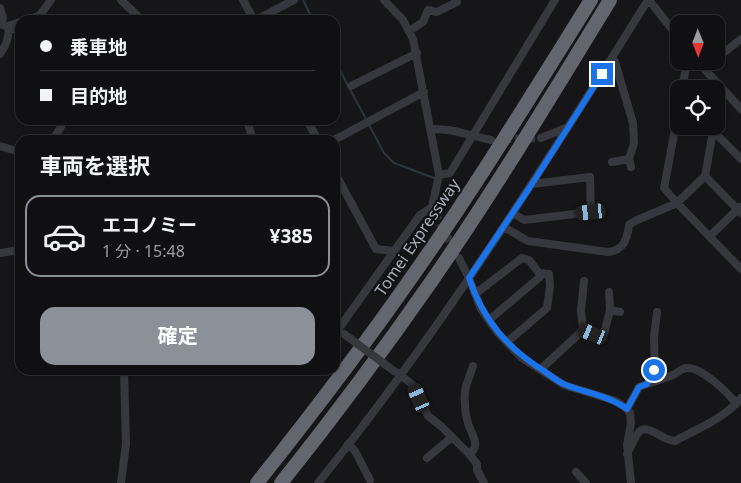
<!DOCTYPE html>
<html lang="ja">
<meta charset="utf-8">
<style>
:root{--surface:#101012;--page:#1e1e20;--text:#f1f3f6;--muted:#9c9d9f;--line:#303032;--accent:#8c9099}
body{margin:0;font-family:"Noto Sans","Noto Sans JP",sans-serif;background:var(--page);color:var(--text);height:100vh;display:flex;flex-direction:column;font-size:19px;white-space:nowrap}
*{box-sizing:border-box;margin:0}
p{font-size:16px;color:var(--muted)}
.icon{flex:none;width:28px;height:28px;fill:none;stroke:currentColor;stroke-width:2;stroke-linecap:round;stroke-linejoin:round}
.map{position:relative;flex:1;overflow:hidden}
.details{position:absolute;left:15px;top:135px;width:325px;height:240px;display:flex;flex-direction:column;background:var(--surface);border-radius:15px;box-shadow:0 1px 4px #0004,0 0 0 1px var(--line)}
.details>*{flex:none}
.hud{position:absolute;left:15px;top:15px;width:325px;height:110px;border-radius:15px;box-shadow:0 1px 4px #0004,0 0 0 1px var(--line);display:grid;align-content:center;height:110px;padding:0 25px;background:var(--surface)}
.needle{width:32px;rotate:179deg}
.buttons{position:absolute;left:670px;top:15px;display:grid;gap:10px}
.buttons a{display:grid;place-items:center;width:55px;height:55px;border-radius:10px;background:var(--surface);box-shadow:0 1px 4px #0004,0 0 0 1px var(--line);font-size:25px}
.end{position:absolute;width:22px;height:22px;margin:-11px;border:6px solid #1a73e8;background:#fff;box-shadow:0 0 0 2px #fff}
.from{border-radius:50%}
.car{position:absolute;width:15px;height:30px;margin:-15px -8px;border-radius:6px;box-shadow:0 0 4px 1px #0007;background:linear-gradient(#222 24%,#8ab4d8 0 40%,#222 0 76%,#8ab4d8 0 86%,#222 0)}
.hud b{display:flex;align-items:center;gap:18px;height:48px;font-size:19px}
.hud b+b{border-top:1px solid var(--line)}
.hud i{width:12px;height:12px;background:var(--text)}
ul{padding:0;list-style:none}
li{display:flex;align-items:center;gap:15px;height:82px;margin:0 10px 8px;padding:0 15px;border:2px solid transparent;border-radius:15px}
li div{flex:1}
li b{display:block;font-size:19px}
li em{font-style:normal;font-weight:700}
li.active{border-color:var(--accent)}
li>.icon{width:45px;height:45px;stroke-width:1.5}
h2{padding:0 25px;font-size:22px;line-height:60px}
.action{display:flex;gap:10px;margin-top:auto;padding:10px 25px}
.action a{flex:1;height:58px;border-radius:15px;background:var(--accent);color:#fff;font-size:20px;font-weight:700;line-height:58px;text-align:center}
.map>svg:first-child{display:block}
</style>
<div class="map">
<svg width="741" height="483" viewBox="0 0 741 483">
<rect width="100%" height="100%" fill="#161618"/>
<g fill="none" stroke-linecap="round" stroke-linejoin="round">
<path stroke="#2c353c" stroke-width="2" d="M303 0 313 20
M335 61 366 119
M368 123 384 153 394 163 434 178"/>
<path stroke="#333438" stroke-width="8" stroke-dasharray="8 4" stroke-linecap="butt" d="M503 139 541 138
M435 213 454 250"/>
<path stroke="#37383d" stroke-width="8" d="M121 0 142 20
M243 0 254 20
M649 0 679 38
M0 8 3 18 1 24
M29 20 40 15 51 0
M256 20 294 0
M0 24 20 31
M8 26 20 22
M409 31 423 22 428 10 437 12 457 2 455 0
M0 54C6 46 10 35 8 26
M612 58 615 62 633 123 634 143 629 159 631 167
M716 59 741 39
M697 61 741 109
M351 86 417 53
M682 89 687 61
M679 108 664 188 677 203 741 269
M716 113 721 88
M247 120 253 140
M307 120 318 140
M431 129C452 128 470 136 491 140
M713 131 741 159
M541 138 568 127
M53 140 65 120
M334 140 424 92
M0 146 20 152
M612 162 629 159
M335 173 376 249 395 251
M439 175 450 173 555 0
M705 176 741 213
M513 213 524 220 591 212 590 177 532 184
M504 227 528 241 608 252C624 250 627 240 629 225L635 221 677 203 705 176 714 126
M710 236 740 207
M0 253 13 251
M459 258 469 278 481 309 497 332 522 358 564 385 616 401 627 409 630 413 631 422 627 445 631 483
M475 294 522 258 529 260 539 273 549 274 550 286 547 308 507 342
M610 310 620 312
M489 320 540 277 542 274
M583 330 603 338 610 310 609 292
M583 330 581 310 584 281
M337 331 420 215 432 207 439 175 413 39 403 20 384 0
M541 369 583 330
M398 373 414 386 428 416 442 427 469 454 477 464V470L484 483
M648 383 650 378 655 375 654 338 657 312
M627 409 639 387C650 383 662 379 673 375 677 373 682 368 687 368 701 367 729 393 736 404
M348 444 355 451 370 480
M469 454C482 446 471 434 468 423 466 417 465 410 465 403 463 389 469 379 473 366
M627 454C631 447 634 438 639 432 647 422 664 442 675 441 697 429 725 418 741 398
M427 458 452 437
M576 472 586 483
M121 483 126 444 124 370
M318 483C441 331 545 165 648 0"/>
<path stroke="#63666e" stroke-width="14" d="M257 483C312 414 366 343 416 271 478 183 534 91 591 0
M281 483C333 418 383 351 431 282 494 191 552 95 610 0"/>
<path stroke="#37383d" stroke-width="8" d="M344 334 394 371"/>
</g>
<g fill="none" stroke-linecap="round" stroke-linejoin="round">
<path stroke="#1a73e8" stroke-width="6" d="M602 74 532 184 469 278C483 320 507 348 544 371 551 376 558 382 566 385 587 393 609 396 627 409L639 387 647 384 650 378 655 375 654 370"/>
</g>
<g text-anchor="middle" stroke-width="4" stroke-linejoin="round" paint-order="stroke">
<g font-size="16" fill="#a8adb8" stroke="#111113">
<text transform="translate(417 237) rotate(-56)" y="6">Tomei Expressway</text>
</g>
</g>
</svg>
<div class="buttons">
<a><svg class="needle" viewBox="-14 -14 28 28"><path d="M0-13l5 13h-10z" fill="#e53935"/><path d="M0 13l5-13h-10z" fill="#9c9d9f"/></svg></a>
<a><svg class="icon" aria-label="locate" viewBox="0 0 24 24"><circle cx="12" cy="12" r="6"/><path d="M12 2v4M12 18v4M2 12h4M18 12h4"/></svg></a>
</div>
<i class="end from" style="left:654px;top:370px"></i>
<i class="end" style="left:602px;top:74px"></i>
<i class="car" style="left:591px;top:212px;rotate:264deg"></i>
<i class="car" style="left:593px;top:334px;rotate:292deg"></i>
<i class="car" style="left:419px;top:398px;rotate:336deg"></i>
<div class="hud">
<b><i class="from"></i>乗車地</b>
<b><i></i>目的地</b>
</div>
<section class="details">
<h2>車両を選択</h2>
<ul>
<li class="active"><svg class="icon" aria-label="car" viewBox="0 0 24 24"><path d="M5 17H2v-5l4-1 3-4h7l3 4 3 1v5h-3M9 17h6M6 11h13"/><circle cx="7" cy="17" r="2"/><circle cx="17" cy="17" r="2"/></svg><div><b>エコノミー</b><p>1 分 · 15:48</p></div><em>¥385</em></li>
</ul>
<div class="action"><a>確定</a></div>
</section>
</div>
